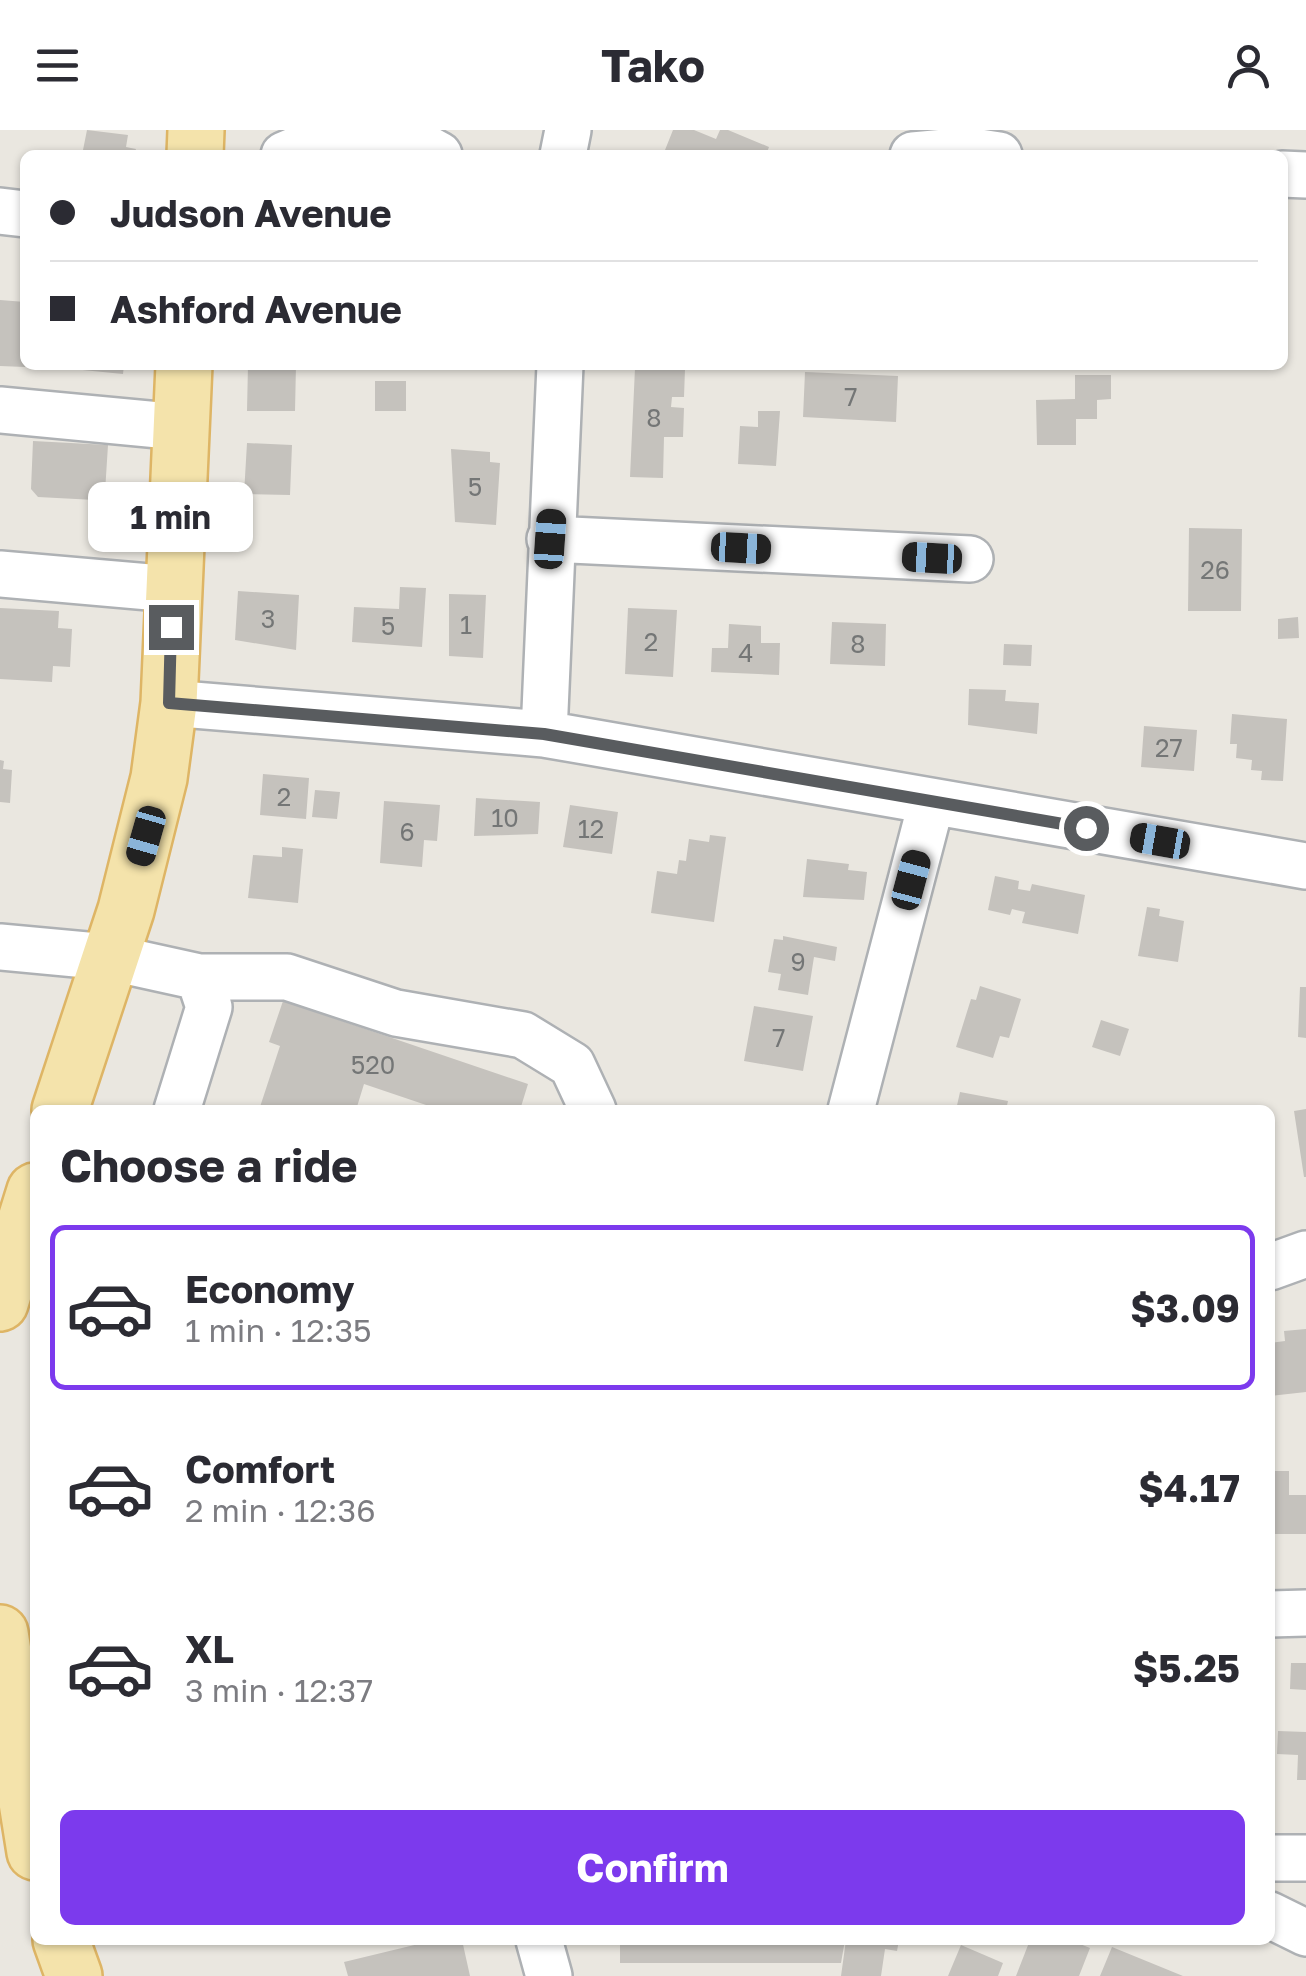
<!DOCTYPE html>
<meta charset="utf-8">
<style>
:root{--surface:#fff;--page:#f7f7f7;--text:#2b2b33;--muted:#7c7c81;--line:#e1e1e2;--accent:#7c3aed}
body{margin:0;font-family:"Golos Text",sans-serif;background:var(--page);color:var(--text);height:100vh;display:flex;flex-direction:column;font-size:38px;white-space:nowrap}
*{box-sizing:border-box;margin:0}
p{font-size:32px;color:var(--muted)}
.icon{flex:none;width:55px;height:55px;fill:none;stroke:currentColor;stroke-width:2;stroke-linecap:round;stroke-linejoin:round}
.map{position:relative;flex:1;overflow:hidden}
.details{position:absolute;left:30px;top:975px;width:1245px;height:840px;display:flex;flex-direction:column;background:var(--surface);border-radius:15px;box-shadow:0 2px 8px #0004}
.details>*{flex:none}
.top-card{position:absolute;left:20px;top:20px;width:1268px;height:220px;border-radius:15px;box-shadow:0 2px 8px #0004;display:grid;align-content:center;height:220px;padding:0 30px;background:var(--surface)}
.end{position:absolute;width:45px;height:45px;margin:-22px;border:12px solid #595c5f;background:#fff;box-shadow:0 0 0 5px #fff}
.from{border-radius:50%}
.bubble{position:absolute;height:70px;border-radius:15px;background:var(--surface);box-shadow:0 2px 8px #0004;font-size:32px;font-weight:700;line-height:70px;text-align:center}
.car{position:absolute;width:30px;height:60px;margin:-30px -15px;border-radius:12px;box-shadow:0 0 8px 2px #0007;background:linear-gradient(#222 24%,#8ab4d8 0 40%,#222 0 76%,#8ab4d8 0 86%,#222 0)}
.top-card b{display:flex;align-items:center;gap:35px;height:95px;font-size:38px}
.top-card b+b{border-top:2px solid var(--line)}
.top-card i{width:25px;height:25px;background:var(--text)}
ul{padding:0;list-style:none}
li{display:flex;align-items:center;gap:30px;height:165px;margin:0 20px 15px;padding:0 10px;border:5px solid transparent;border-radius:15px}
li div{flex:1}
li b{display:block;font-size:38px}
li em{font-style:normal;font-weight:700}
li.active{border-color:var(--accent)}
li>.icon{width:90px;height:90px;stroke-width:1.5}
h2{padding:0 30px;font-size:45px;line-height:120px}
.cta{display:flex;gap:20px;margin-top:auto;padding:20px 30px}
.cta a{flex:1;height:115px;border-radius:15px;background:var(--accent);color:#fff;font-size:40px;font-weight:700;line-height:115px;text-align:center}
header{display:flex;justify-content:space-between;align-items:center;height:130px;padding:0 30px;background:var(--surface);font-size:45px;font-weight:700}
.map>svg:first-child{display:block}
</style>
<header><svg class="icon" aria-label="menu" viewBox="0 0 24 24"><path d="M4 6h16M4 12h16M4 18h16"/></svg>Tako<svg class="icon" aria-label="person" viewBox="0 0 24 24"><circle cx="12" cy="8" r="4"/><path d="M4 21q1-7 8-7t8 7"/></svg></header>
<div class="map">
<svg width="1306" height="1846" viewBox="0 0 1306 1846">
<rect width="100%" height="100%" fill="#eae7e0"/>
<path fill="#c5c2bd" d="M87 0 128 5 126 17 136 19 134 25H82Z
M673 0H694L716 9 720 0H728L769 17 766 25H663Z
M0 170 25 172V237L0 236Z
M32 235H124L123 244Z
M248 235H296L295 281H247Z
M635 238 685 239 684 267H672L671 277 684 278 683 307H664L663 348 630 347Z
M805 242 898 246 896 292 803 287Z
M1075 245H1111V269L1097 270V289H1076V315H1037L1036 270 1075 269Z
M375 251H406V281H375Z
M758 281H780L776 336 738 334 740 296 758 297Z
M33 311 108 315 105 362 95 370 38 367 31 359Z
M247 313 292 315 290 365 244 364Z
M451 319 490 322V332L500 333 496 395 455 392Z
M1189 398 1242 399 1241 481H1188Z
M400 457 426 458 422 517 352 512 354 477 399 479Z
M238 461 299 465 296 520 235 510Z
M449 464 486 465 483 528 449 526Z
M0 478 59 481 58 498 72 499 70 537 53 536 52 552 0 549Z
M628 478 677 480 673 547 625 544Z
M1298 487 1299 508 1278 509V489Z
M832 492 886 494 885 536 830 534Z
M729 494 761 496V513H780L779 545 711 542 712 518H728Z
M1004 514 1032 515 1031 536 1003 535Z
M969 559 1006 560 1005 571 1039 573 1037 604 968 595Z
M1232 584 1287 589 1283 651 1261 650 1262 641 1251 640 1252 630 1236 628 1237 614H1230Z
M1144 596 1197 600 1194 641 1141 637Z
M0 630 4 631 3 639 12 640 10 673 0 672Z
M263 644 309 648 306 689 260 685Z
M315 660 340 662 337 689 312 687Z
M476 668 540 672 538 704 474 706Z
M384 671 440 675 437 711 424 710 422 737 380 733Z
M570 675 618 682 612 724 563 717Z
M710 705 726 707 714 792 651 783 657 741 677 744 679 730 686 731 689 709 709 712Z
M282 717 303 719 298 773 248 768 253 725 282 727Z
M807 729 849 734 848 740 867 742 864 770 803 767Z
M995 746 1019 751 1018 759 1030 761 1032 754 1085 765 1078 804 1022 793 1025 782 1012 779 1010 785 988 780Z
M1147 777 1160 779 1159 786 1184 791 1178 832 1138 826Z
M783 806 837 817 835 831 814 827 808 865 778 860 781 844 768 842 774 809 783 810Z
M980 856 1021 869 1009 908 1000 906 993 928 956 917 971 869 976 870Z
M1300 857H1306V908L1298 907Z
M283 871 528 954 520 980H427L429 976 364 954 356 980H259L280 916 269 912Z
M754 876 813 886 803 941 744 931Z
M1101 890 1129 899 1120 926 1092 917Z
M960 962 1008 971 1006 980H956Z
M1306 979V1047H1304L1294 981Z
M1306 1199V1262L1270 1266V1213L1285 1211 1284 1201Z
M1272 1341H1289V1365H1306V1404H1272Z
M1291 1533H1306V1560L1290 1559Z
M1278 1601 1306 1602V1650H1297L1298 1625 1277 1624Z
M435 1810H462L470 1846H348L344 1832Z
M620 1810H845L841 1833H620Z
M846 1810H899L897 1821 885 1819 881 1846H841Z
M1030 1810H1070L1090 1818 1079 1846H1016Z
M961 1815 1003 1833 998 1846H948Z
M1112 1817 1183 1846H1100Z"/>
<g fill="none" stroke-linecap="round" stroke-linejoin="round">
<defs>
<path id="minor" d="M347 0 401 4 439 25
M284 25 342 0
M563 25 568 0
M913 25 966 20 999 25
M1282 44 1306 45
M0 81 25 84
M0 280 180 297
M550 409 970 429
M0 444 172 459
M169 573 544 604 1306 736
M544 604 560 235
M0 817 108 827 199 847H287L396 883 523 905 572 935 593 980
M177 980 209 877 199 847
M851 980 931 674
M1270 1137 1306 1124
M1270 1484 1306 1483
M1270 1728H1306
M1270 1785 1306 1803
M539 1810 549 1846"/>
<path id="major" d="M195 25 196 0
M60 980 126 780 159 648 169 573 184 235
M0 1173 35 1061
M0 1503 35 1722
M61 1810 74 1846"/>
</defs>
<use href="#minor" stroke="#aeb1b4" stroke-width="50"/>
<use href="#major" stroke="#deb565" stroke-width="60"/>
<use href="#minor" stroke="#fff" stroke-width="45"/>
<use href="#major" stroke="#f4e3ab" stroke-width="55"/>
</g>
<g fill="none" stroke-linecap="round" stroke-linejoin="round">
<path stroke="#595c5f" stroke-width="12" d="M171 497 169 573 544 604 1086 698"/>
</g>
<g text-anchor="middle" stroke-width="8" stroke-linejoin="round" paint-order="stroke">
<g font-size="25" fill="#747676">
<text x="851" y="276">7</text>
<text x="654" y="297">8</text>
<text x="475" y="366">5</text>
<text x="1215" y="449">26</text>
<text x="268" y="498">3</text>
<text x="466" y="504">1</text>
<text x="388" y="505">5</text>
<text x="651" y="521">2</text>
<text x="858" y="523">8</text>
<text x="746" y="532">4</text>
<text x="1169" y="627">27</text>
<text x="284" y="676">2</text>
<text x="505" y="697">10</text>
<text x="591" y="708">12</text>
<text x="407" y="711">6</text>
<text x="798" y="841">9</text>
<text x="779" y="917">7</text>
<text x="373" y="944">520</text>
</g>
</g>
</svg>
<i class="end from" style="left:1086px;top:698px"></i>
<i class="end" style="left:171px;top:497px"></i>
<div class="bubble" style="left:88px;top:352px;width:165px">1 min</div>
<i class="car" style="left:550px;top:409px;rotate:4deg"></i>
<i class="car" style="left:741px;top:418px;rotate:93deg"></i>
<i class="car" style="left:932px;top:428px;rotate:273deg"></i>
<i class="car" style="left:146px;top:706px;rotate:196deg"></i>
<i class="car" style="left:1160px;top:711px;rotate:280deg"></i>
<i class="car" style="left:911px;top:750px;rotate:15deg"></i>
<div class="top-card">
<b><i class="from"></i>Judson Avenue</b>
<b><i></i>Ashford Avenue</b>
</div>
<section class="details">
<h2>Choose a ride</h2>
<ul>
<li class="active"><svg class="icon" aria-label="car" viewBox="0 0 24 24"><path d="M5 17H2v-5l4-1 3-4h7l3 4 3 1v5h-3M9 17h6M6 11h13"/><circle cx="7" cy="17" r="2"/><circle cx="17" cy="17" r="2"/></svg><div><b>Economy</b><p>1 min · 12:35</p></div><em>$3.09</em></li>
<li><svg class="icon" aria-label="car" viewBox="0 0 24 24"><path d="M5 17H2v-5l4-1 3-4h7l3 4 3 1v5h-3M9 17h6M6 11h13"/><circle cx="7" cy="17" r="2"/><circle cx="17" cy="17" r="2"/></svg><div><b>Comfort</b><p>2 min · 12:36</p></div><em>$4.17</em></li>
<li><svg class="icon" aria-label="car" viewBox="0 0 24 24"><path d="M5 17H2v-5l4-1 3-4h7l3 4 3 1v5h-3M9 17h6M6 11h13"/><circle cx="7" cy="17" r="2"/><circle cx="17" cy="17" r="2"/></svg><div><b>XL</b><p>3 min · 12:37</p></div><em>$5.25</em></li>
</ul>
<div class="cta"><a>Confirm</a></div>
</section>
</div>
